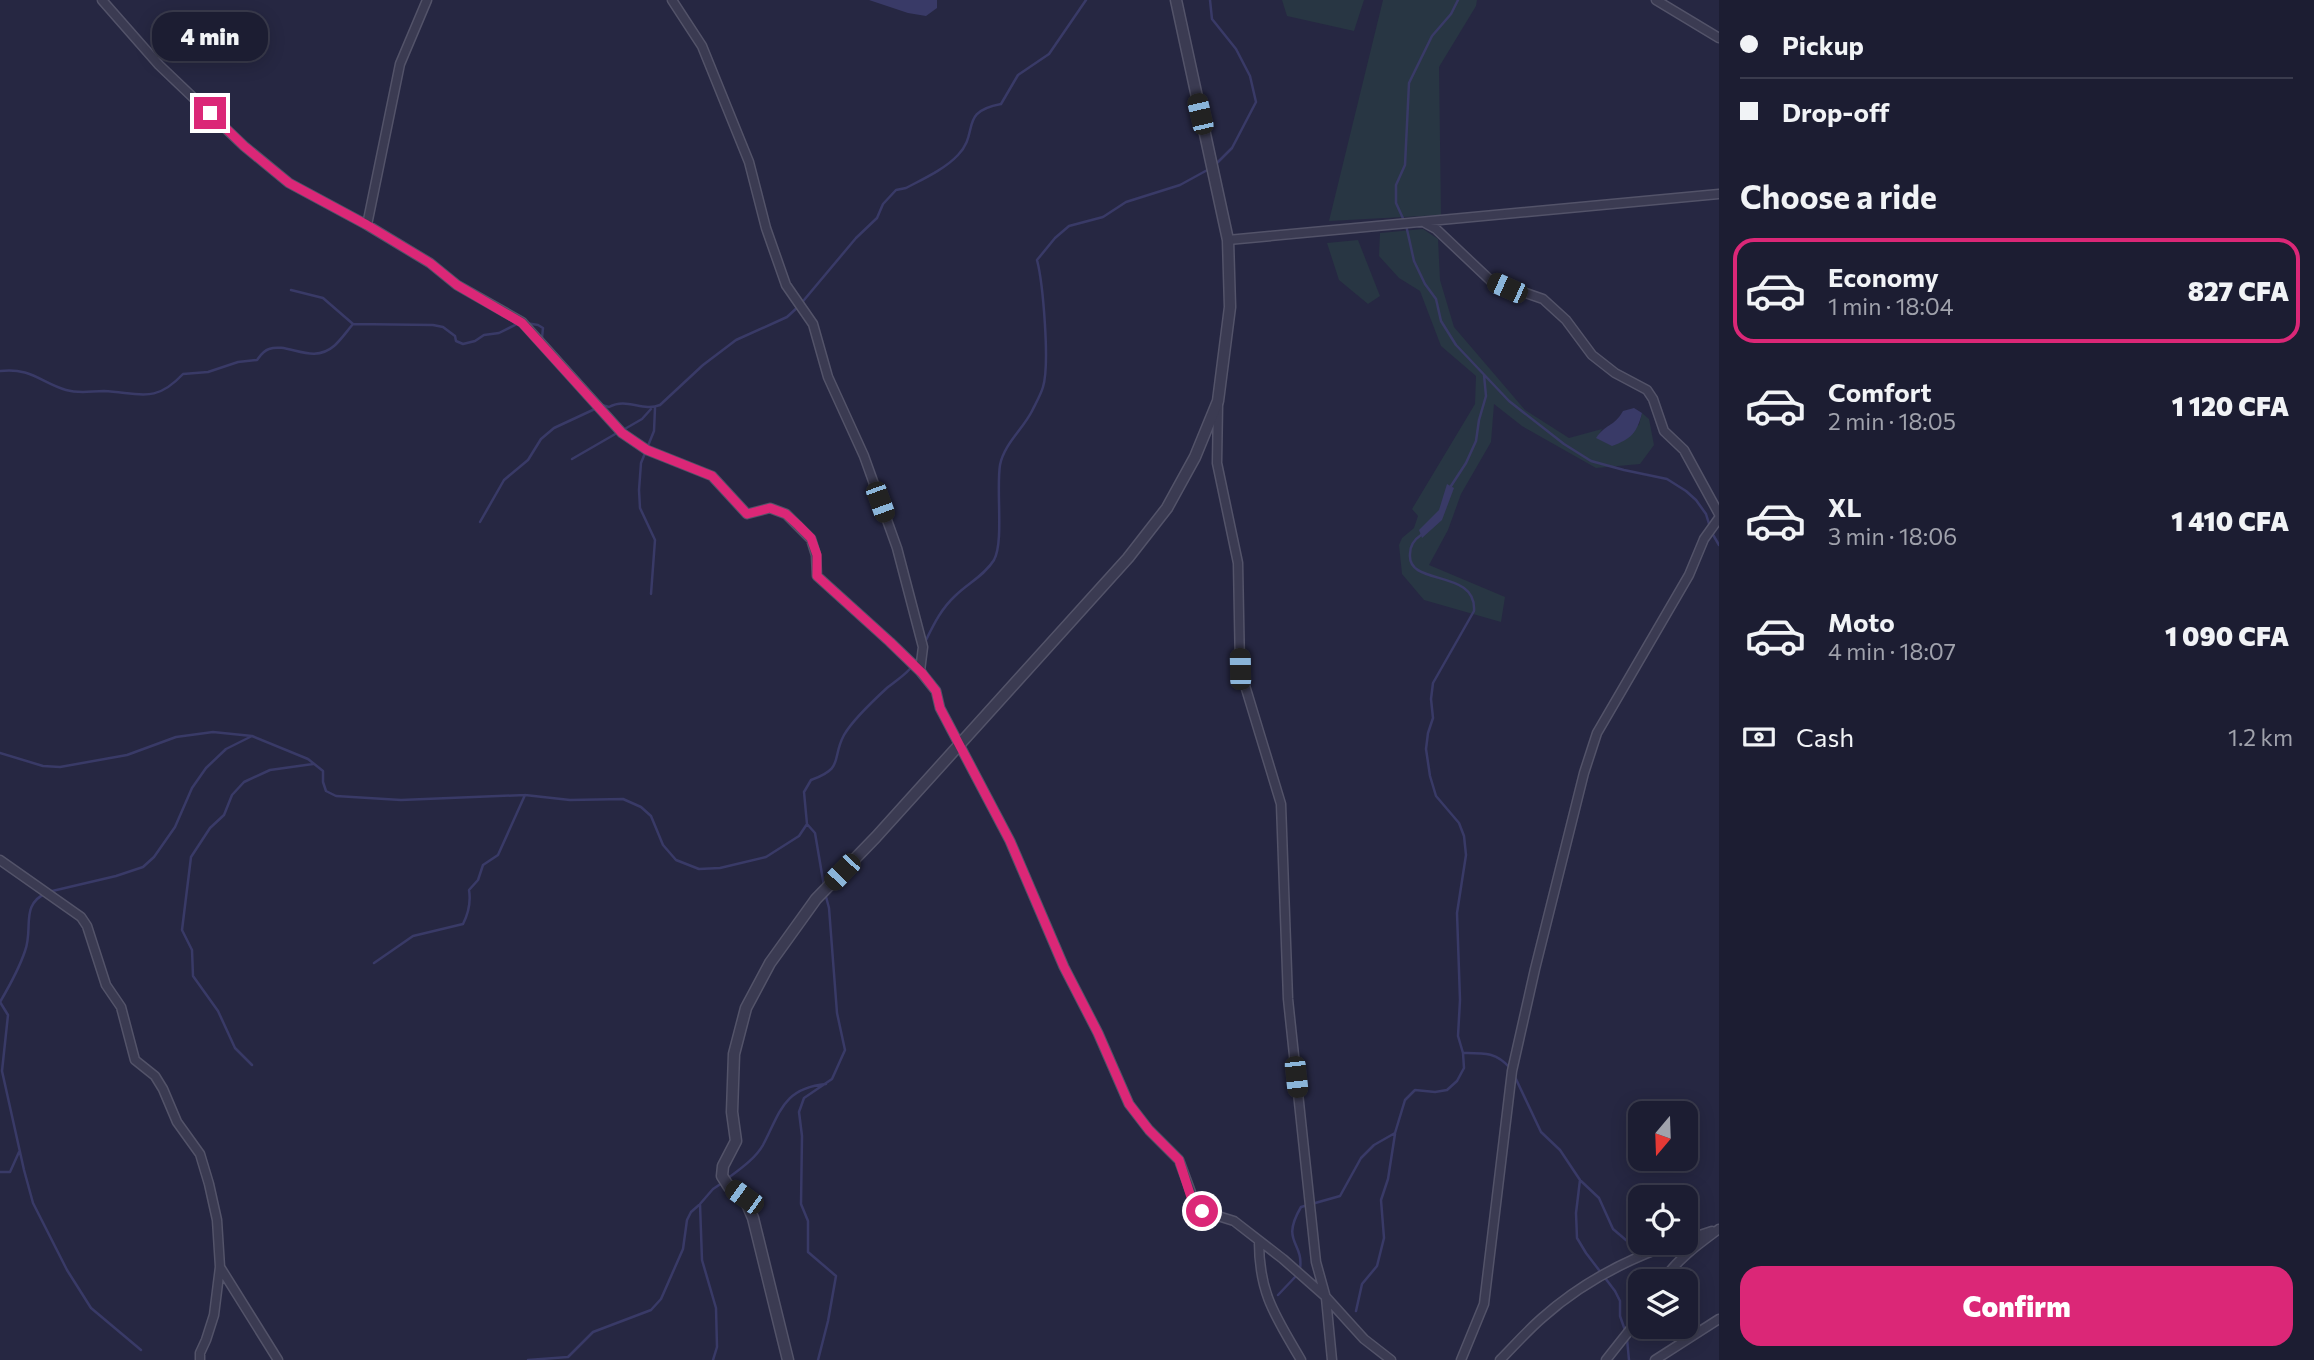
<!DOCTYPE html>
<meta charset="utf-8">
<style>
:root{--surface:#1c1d32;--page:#25263a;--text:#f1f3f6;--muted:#a0a2ac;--line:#3a3b4d;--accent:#db2777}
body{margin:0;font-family:Commissioner,sans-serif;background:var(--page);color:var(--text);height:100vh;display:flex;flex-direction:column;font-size:26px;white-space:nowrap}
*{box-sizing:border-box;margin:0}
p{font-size:23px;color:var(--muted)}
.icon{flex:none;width:38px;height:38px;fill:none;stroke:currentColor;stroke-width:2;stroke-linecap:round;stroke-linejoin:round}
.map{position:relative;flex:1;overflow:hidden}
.sheet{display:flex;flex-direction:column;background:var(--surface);width:595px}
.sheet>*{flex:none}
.banner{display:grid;align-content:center;height:154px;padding:0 21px;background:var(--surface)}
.needle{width:46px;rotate:199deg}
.controls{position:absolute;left:1628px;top:1101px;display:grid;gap:14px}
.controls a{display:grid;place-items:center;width:70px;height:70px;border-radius:14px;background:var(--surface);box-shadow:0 4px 18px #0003,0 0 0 2px var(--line);font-size:35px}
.end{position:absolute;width:32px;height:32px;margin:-16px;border:9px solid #db2777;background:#fff;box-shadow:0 0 0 4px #fff}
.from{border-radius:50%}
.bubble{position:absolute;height:49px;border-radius:21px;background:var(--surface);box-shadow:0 4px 18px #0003,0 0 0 2px var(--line);font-size:23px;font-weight:800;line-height:49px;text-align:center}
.car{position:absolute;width:21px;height:42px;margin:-21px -10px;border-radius:9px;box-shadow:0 0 5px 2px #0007;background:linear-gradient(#222 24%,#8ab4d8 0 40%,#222 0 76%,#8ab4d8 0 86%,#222 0)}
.banner b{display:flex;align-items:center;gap:24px;height:66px;font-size:26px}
.banner b+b{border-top:2px solid var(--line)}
.banner i{width:18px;height:18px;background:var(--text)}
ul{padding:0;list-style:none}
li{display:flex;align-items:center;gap:21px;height:105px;margin:0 14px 10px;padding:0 7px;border:4px solid transparent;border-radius:21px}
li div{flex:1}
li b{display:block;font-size:26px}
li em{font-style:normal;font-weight:800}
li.current{border-color:var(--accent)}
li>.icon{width:63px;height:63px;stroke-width:1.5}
h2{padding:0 21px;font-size:32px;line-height:84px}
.pay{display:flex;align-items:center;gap:18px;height:77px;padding:0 21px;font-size:26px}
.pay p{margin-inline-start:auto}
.action{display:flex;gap:14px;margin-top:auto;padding:14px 21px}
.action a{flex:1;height:80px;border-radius:21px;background:var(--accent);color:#fff;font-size:28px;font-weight:800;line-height:80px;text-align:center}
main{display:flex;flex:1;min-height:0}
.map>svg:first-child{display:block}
</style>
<main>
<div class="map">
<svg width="1719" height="1360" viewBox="0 0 1719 1360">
<rect width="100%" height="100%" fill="#262742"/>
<path fill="#283643" d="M1282 0H1364L1354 31 1287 16Z
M1383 0H1477L1476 6 1439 67 1441 215 1329 221Z
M1423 229 1438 239 1440 280 1454 327 1525 410 1569 438 1602 429 1597 438 1639 425 1642 413 1649 419 1654 445 1640 464 1596 468 1522 426 1494 404 1491 442 1461 494 1448 530 1429 565 1505 597 1501 622 1424 600 1402 574 1399 545 1402 538 1414 528 1418 516 1412 509 1475 404 1476 376 1441 346 1420 291 1399 278 1379 256 1380 233Z
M1358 240 1380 296 1368 304 1339 280 1327 243Z"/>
<path fill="#393a67" d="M869 0H937V8L926 16 908 13Z
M1634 408 1642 413C1637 433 1631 439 1612 446L1596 438C1605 424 1614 427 1623 411Z
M1447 484 1454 488 1442 520 1422 538 1419 530 1439 510Z"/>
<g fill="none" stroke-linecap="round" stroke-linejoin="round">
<path stroke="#393a67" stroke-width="2.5" d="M1210 0 1212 19 1236 49 1250 76 1256 102 1232 148 1216 164
M1458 0 1451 14 1432 36 1409 83 1405 165 1396 185V203L1406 225 1414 261 1425 284 1436 299 1441 321 1456 345 1509 401 1564 444 1591 461 1624 470 1667 479 1686 491 1696 500 1706 514 1710 527
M291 290 323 298 353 324
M526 323 538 325 543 328 542 338 602 405 609 407C627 397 642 412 660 405L703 365 736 340 787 317 799 306 856 238 877 218 883 204 896 190 906 188C923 179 945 169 958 155 980 132 958 112 1001 104L1018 75 1049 54 1086 0
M0 371C30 367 42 383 66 390 80 394 91 391 104 391 140 393 155 404 183 374L208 372 238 362 257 360C260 356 263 351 269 349 288 342 312 365 334 346 341 340 347 331 353 324L433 325 443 327 455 336 456 341 463 344 475 341 484 335 499 333 519 323
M623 430 642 419 651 409
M572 459 617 433
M1451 486 1466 463 1476 441 1479 420 1486 396 1484 375
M480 522 504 480 528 460 541 439 554 428 597 408
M1712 533 1719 545
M651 594 655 540 640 508 639 490 641 463 654 431 655 408
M924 644C933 626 940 610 955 596 968 583 984 576 994 560 1004 542 996 490 1000 465 1004 444 1023 429 1032 411 1036 403 1041 394 1043 387 1050 364 1043 283 1037 260L1055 238 1069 226 1103 217 1126 202 1180 185 1211 168
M0 753 43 766 60 767 127 755 176 737 213 732 252 736
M807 824 815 833 824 886
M374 963 413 936 463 924C469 912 471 902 469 890L478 880 483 865 498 855 525 795
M1463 1053C1484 1053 1496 1052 1510 1068
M252 1065 235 1048 218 1011 193 976 192 950 182 930 191 857 210 828 224 815 232 795 244 782 270 770 313 764
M1515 1077 1541 1132 1560 1150 1580 1180 1576 1213 1577 1238 1586 1253 1615 1291 1620 1301V1316L1626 1333
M0 1172H10L19 1152
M727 1179C740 1169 755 1159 763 1145 780 1113 783 1088 826 1084
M1581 1181 1599 1198 1613 1229 1633 1246
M1300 1269C1304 1241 1280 1243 1301 1207L1340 1196 1361 1158 1374 1145 1395 1133 1405 1100 1415 1090 1435 1092 1447 1090 1457 1081 1464 1068 1463 1053 1458 1036 1460 1000 1457 913 1466 855 1464 836 1459 823 1436 796 1430 776 1426 749 1428 733 1433 718 1431 699 1433 683 1474 611C1477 568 1407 587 1410 554 1410 546 1415 539 1421 535
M1278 1295 1297 1275
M1356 1311 1362 1284 1377 1266 1384 1238 1381 1200 1388 1179 1395 1134
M1627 1339 1629 1360
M141 1350 91 1308 67 1270 33 1203 24 1170 2 1071 8 1015 0 1002C10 985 19 969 25 951 34 927 19 905 48 892L116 876 143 867 154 857 175 827 192 788 206 768 226 749 252 736 308 759 323 771V782L326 791 336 796 401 800 525 795 570 800 623 799 641 807 651 816 663 845 676 860 699 869 720 868 766 857 799 836 807 824 804 792 811 780C845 768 831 759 844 735 852 721 876 698 888 687 900 678 912 670 918 657
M528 1360 568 1357 593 1332 651 1310 661 1299 683 1249 687 1220 691 1212 699 1205
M713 1360 717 1347 716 1308 702 1260 700 1204 713 1189 722 1183
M818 1360 828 1321 836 1276 808 1252V1221L801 1204 802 1136 799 1112 804 1098 832 1079 845 1050 837 1013 829 908 825 893"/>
<defs>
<path id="minor" d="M102 0 159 65 244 146 289 183 367 225 430 263 457 285 522 322 622 433 647 450 712 476 747 514 770 508 786 514 811 539 816 555 817 576 890 642 922 673
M672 0 702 46 749 162 766 228 786 285 813 324 828 377 864 456 897 548 923 647 920 671 936 691 940 708 1010 841 1064 967 1098 1033 1129 1104 1149 1130 1179 1160 1196 1206 1202 1211 1234 1221 1283 1259 1325 1296 1364 1339 1391 1360
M1656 0 1719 38
M1425 223 1436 229 1491 281 1543 299 1566 320 1592 355 1615 373 1647 390 1653 399 1664 431 1684 450 1719 514
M367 225 400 64 427 0
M1228 240 1719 194
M1218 404 1217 463 1238 563 1240 669 1281 804 1288 999 1316 1262 1326 1298 1332 1360
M0 860 81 917 87 926 106 985 121 1007 135 1060 155 1076 163 1089 177 1122 200 1154 209 1184 217 1220 220 1267 214 1315 206 1340 200 1353V1360
M1685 1240 1712 1231
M1259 1242C1259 1294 1276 1317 1301 1360
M220 1267 278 1360
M1663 1281C1676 1260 1700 1243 1719 1229
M1461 1360 1484 1304 1512 1071 1535 969 1584 773 1597 733 1689 575 1704 539 1719 518
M1500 1360C1514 1346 1527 1331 1542 1318 1580 1284 1629 1258 1678 1242
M1606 1360 1640 1317
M1655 1360 1719 1319"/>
<path id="tertiary" d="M788 1360 753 1218 744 1197 729 1187 722 1176 723 1166 736 1141 732 1112 734 1054 746 1008 770 963 816 899 876 837 1128 558 1167 508 1195 457 1218 401 1230 307 1228 240 1176 0"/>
</defs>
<use href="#minor" stroke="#535369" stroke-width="11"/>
<use href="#tertiary" stroke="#535369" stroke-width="13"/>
<use href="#minor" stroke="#3b3b52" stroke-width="8"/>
<use href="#tertiary" stroke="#3b3b52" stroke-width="10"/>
</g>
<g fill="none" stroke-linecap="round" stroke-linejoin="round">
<path stroke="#db2777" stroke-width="9" d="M210 113 244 146 289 183 367 225 430 263 457 285 522 323 622 433 647 450 712 476 747 514 770 508 786 514 798 525 811 538 817 555V576L890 642 922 673 936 691 940 708 1010 841 1064 967 1098 1033 1129 1104 1149 1130 1179 1160 1191 1197 1196 1206 1202 1211"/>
</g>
</svg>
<div class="controls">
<a><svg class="needle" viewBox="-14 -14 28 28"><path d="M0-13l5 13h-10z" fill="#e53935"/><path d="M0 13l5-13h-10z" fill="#a0a2ac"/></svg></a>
<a><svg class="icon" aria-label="locate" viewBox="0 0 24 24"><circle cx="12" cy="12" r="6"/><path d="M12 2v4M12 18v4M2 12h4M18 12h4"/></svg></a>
<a><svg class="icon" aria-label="layers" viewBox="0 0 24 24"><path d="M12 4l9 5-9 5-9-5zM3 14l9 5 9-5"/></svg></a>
</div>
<i class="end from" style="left:1202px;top:1211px"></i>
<i class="end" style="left:210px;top:113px"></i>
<div class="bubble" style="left:152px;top:12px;width:116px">4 min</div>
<i class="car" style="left:1200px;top:114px;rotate:347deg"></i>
<i class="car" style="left:1507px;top:288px;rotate:294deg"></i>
<i class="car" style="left:880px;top:502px;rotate:160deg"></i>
<i class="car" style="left:1240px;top:669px;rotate:359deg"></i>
<i class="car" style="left:842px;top:872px;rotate:224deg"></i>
<i class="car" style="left:1296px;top:1077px;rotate:174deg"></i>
<i class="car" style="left:744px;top:1197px;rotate:306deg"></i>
</div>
<section class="sheet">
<div class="banner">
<b><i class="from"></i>Pickup</b>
<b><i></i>Drop-off</b>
</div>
<h2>Choose a ride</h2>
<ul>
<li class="current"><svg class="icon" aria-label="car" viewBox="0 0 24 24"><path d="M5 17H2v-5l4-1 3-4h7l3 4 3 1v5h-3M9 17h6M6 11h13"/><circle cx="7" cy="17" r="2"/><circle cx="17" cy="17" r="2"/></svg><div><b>Economy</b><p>1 min · 18:04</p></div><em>827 CFA</em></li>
<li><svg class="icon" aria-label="car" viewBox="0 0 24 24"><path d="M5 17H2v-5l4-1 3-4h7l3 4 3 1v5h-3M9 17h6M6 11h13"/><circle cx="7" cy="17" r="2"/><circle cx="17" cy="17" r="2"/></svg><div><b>Comfort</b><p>2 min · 18:05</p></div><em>1 120 CFA</em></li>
<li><svg class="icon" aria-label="car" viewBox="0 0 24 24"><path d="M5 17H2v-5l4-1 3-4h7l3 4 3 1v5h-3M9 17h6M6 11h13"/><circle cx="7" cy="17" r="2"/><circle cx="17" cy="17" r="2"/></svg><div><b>XL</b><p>3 min · 18:06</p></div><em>1 410 CFA</em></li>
<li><svg class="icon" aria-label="car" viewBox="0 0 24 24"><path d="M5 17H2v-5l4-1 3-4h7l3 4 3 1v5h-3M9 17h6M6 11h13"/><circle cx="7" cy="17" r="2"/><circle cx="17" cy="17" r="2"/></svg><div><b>Moto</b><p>4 min · 18:07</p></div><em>1 090 CFA</em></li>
</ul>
<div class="pay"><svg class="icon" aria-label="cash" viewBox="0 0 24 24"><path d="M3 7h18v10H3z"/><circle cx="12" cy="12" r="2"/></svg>Cash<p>1.2 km</p></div>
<div class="action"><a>Confirm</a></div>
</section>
</main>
